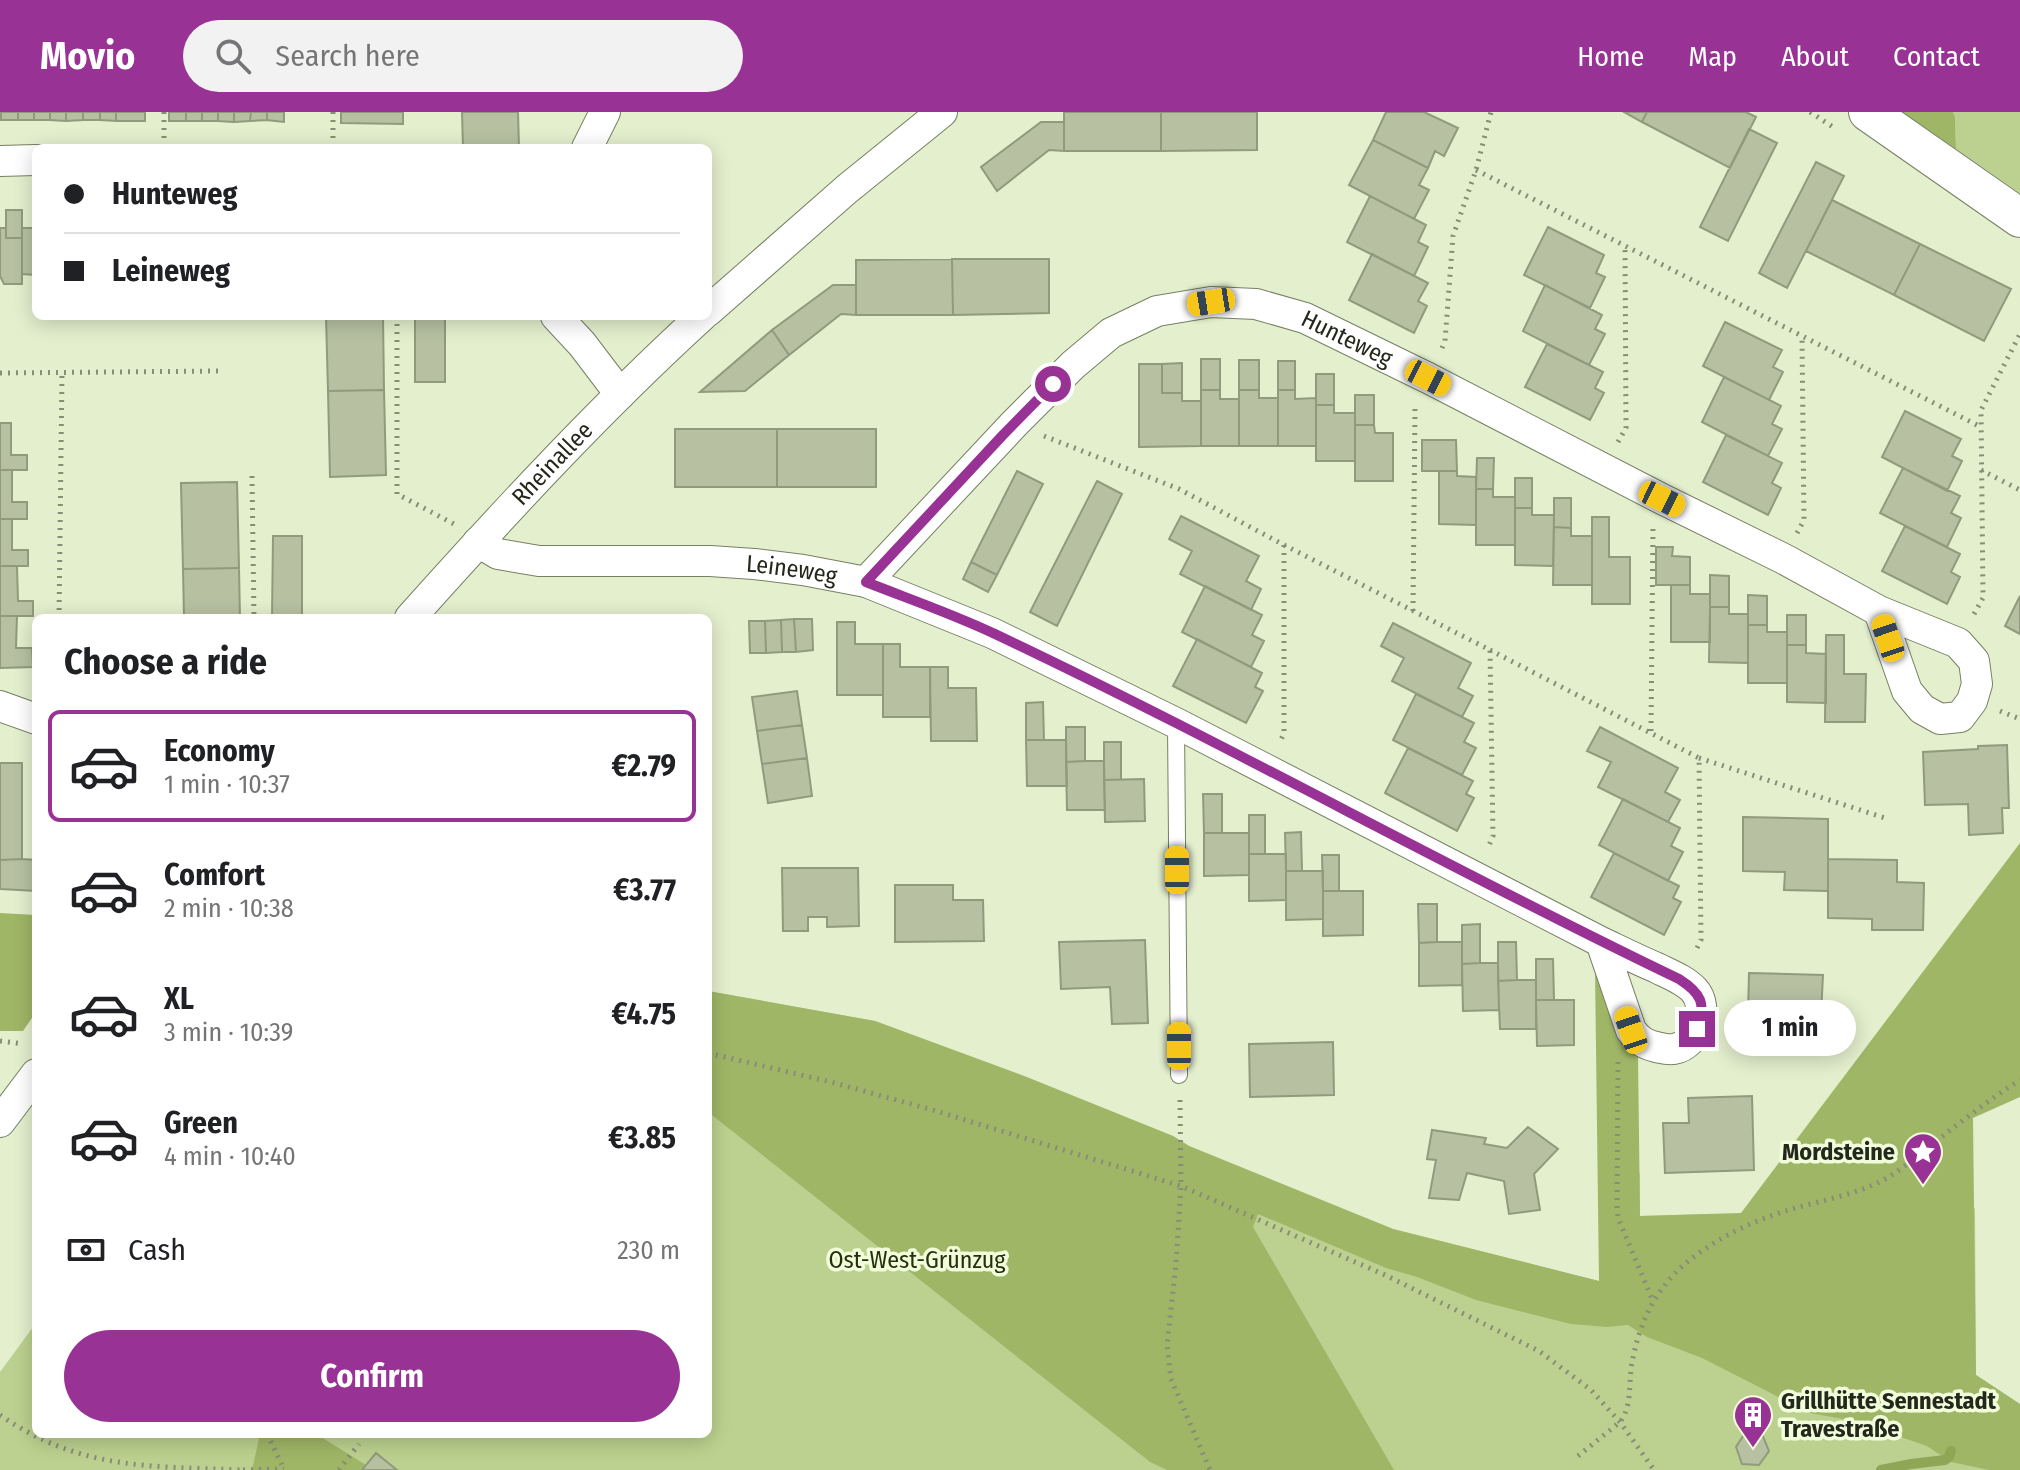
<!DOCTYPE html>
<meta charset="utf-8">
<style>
:root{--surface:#fff;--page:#f2f2f2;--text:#202124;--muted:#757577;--line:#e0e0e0;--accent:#993295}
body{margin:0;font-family:"Fira Sans Condensed",sans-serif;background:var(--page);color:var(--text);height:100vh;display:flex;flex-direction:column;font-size:30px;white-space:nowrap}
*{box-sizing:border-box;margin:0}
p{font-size:26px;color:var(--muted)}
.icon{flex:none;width:44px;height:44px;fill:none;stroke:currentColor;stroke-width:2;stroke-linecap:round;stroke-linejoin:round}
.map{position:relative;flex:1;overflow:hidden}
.drawer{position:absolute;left:32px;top:502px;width:680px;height:824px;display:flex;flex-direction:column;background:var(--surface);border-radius:12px;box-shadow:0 4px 20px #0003}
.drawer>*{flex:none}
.hud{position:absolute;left:32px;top:32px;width:680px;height:176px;border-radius:12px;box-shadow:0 4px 20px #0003;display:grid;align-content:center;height:176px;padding:0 32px;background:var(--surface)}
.end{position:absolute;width:36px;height:36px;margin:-18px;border:10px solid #993295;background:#fff;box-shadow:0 0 0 4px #fff}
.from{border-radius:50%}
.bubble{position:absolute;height:56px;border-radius:28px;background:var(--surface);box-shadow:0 4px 20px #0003;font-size:26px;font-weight:700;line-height:56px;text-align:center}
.car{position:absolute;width:24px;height:48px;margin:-24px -12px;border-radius:10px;box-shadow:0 0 6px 2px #0007;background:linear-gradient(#f5c518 24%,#345 0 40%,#f5c518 0 76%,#345 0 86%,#f5c518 0)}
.hud b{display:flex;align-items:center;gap:28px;height:76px;font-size:30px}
.hud b+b{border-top:2px solid var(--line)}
.hud i{width:20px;height:20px;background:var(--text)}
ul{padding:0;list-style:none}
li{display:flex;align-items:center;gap:24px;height:112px;margin:0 16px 12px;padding:0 16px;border:4px solid transparent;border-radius:12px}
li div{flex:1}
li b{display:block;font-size:30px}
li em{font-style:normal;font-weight:700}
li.selected{border-color:var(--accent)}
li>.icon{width:72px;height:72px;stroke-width:1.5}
h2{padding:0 32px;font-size:36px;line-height:96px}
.pay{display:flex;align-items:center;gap:20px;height:88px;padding:0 32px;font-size:30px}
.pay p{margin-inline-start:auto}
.primary-button{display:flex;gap:16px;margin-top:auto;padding:16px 32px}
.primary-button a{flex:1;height:92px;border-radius:48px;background:var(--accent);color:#fff;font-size:32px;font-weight:700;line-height:92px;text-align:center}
header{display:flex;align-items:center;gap:48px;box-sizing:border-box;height:112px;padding:0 40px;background:var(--accent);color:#fff}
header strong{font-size:38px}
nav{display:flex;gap:44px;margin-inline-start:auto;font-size:28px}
.search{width:560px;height:72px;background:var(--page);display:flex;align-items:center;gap:20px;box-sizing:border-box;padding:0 28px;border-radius:44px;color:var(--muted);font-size:30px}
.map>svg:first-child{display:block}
</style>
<header>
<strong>Movio</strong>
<div class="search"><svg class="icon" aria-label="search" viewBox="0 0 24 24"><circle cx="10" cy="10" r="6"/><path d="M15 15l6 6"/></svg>Search here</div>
<nav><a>Home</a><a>Map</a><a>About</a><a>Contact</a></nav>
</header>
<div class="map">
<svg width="2020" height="1358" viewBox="0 0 2020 1358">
<rect width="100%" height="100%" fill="#e4efce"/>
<path fill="#bcd18f" d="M1953 0H2020V81L1956 37 1955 5Z
M708 879 875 909 1024 964 1173 1024 1189 1034 1393 1117 1599 1169 1640 1060V1104L1711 1102 1855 1188 1975 1096 1976 1263 2020 1292V1358H0V1260L36 1211V1322H708Z"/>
<path fill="#9fb667" d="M1902 0H1953L1955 5 1956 37Z
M2020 731V985L1973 1006 1976 1263 2020 1292V1358H1989L1951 1350 1927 1334 1854 1309 1810 1301 1702 1246 1647 1225 1628 1213 1607 1215 1571 1212 1476 1188 1417 1165 1386 1156 1258 1102 1253 1115 1394 1358H1167L1150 1350 708 1000V879L875 909 1024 964 1173 1024 1189 1034 1393 1117 1599 1169 1595 858 1612 910 1622 932 1638 945 1640 1104 1741 1101Z
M0 801 36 803V900L23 919H0Z
M260 1322H320L321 1325 366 1353 362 1358H252Z"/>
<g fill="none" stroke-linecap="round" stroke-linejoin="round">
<path stroke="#8fa656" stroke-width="10" d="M1881 1358 1911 1352 1945 1348 1949 1345 1951 1339"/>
</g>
<path fill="#b7c1a2" stroke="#919a7d" stroke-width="2" d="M1 0H18V8H1Z
M18 0H34V8H18Z
M34 0H50V8H34Z
M50 0H66V9L50 8Z
M66 0H83V8L66 9Z
M83 0H100V8H83Z
M100 0H116V9L100 8Z
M116 0H145V9H116Z
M169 0H186V9H169Z
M186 0H202V9H186Z
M202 0H218V9H202Z
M218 0H234V10L218 9Z
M234 0H251L250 9 234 10Z
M251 0H267V8L250 9Z
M267 0H284V10L267 8Z
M341 0H403V12L341 11Z
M462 0H518L519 36H463Z
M1064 0H1161V39H1064Z
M1161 0H1257V38L1161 39Z
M1386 0H1424L1458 16 1444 44 1435 39 1428 56 1373 28Z
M1624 0H1647L1642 10Z
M1647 0H1746L1756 5 1730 56 1642 10Z
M1041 10H1064V39L1049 38 997 79 981 55Z
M1749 17 1777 31 1728 129 1700 115Z
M1373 28 1428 56 1419 73 1429 78 1414 107 1349 73Z
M1816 50 1844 64 1787 176 1759 161Z
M1370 84 1426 113 1418 130 1428 135 1414 164 1347 130Z
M1832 88 1920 132 1894 183 1806 139Z
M6 98H22V126H6Z
M1548 115 1604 143 1596 161 1605 165 1590 196 1524 163Z
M0 116H6V126H22V172H4L0 164Z
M22 116H36V163L22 162Z
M1920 132 2011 177 1984 229 1894 183Z
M1372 142 1428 171 1418 189 1427 194 1414 221 1349 188Z
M952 147H1049V201L953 203Z
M952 147 953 203H856V148Z
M833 173H856V203L841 202 789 243 772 218Z
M1545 173 1602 203 1595 217 1605 222 1589 253 1523 219Z
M326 204H383L384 278 328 279Z
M415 204H445V270H415Z
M1725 210 1782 238 1773 255 1783 260 1769 288 1703 254Z
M772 218 789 243 745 279 700 280Z
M1547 232 1603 260 1595 276 1604 281 1590 308 1525 275Z
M1201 247H1220V278H1201Z
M1239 248H1259V278H1239Z
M1278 249H1295V278H1278Z
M1182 251V281H1162V252Z
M1139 252H1162V281H1182V289H1201V334L1139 335Z
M1316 262H1334V293H1316Z
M1724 265 1781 294 1772 312 1782 317 1768 344 1702 310Z
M384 278 386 363 330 365 328 279Z
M1201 278H1220V287H1239V334H1201Z
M1239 278H1259V286H1278V334H1239Z
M1278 278H1295V287L1316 286V334H1278Z
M1355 283H1374V313H1355Z
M1316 293H1334V301H1355V349H1316Z
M1905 299 1961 327 1952 344 1962 349 1947 379 1882 345Z
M0 311H11V343H27V358H0Z
M1355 313H1374L1375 321H1393V369H1355Z
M675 317H777V375H675Z
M777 317H876V375H777Z
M1726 323 1782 351 1772 371 1781 376 1768 403 1703 370Z
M1422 328H1456L1457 359H1422Z
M1477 346H1494L1493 377H1476Z
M1903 356 1960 384 1951 401 1961 406 1947 435 1880 401Z
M0 358H12V390H27V407H0Z
M1017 359 1043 372 997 463 971 450Z
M1439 359H1457V364L1476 365V413L1439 412Z
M1515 366H1532V396H1515Z
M1097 369 1122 382 1057 514 1030 500Z
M237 370 239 456 183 457 181 371Z
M1476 377H1493V385H1515V433H1476Z
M1554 386H1571V416L1554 415Z
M1515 396H1532V403H1554L1553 454 1515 453Z
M1181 404 1259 444 1246 469 1261 477 1251 498 1180 462 1192 439 1169 427Z
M1592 405H1609V445H1630V492H1592Z
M0 407H12V438H28V454H0Z
M1905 414 1960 442 1951 460 1960 465 1947 492 1882 459Z
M1554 415 1571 416V424H1592V473H1553Z
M273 424H302V506H272Z
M1656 435H1673L1672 444 1690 445V473H1656Z
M971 450 997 463 988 480 963 467Z
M0 454H17L18 489H33V504H0Z
M239 456 240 506H184L183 457Z
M1710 463 1729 464V495H1710Z
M1671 473H1690V482H1710V530H1671Z
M1205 474 1262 503 1252 523 1264 529 1251 555 1182 520Z
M1748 483 1767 484V513H1748Z
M2020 484V522L2005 514Z
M1710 495H1729V502H1748V551L1709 550Z
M585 503H682V506H585Z
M585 503V506H489V505Z
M1787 503H1806V533H1787Z
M0 504H17L16 536H32L33 555 0 556Z
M794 507H812L813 538 796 540Z
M794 507 796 540H782L781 508Z
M781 508 782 540 766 541 765 509Z
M749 509H765L766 541H750Z
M837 510H855V532H883V583H837Z
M1393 511 1471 551 1458 576 1473 584 1462 605 1392 569 1404 546 1381 534Z
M1748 513H1767V520H1787V571H1748Z
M1826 523H1844V562H1866L1865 610H1825Z
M1197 527 1262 561 1255 575 1263 579 1246 611 1173 574Z
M883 532H900V555H930V605H883Z
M1787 533H1806V541L1826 542V591L1787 590Z
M930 555H948V576H976L977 629H931Z
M797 579 802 613 757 619 752 585Z
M1416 582 1474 611 1464 630 1476 636 1462 663 1393 628Z
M1043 590 1044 628H1026V591Z
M802 613 807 646 762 652 757 619Z
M1066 615H1085V649L1066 650Z
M1600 615 1678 656 1665 680 1680 688 1668 710 1598 675 1611 650 1587 639Z
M1026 628H1066L1067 674H1027Z
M1104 630H1121V668H1104Z
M2007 633 2009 696H2002L2003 721 1969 723 1968 692 1925 693 1923 640 1978 637V634Z
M1408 636 1473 669 1466 682 1474 686 1457 719 1385 681Z
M807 646 812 684 768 691 762 652Z
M1085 649H1104L1105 698H1067L1066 650Z
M0 651H22V747L0 748Z
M1144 667 1145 709 1105 710 1104 668Z
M1203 682H1222V721H1204Z
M1623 687 1680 716 1671 734 1683 740 1668 769 1599 733Z
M1249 703H1265V742H1249Z
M1743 705 1828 707V779L1784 778 1785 760 1743 759Z
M1301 720 1302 759H1286L1285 721Z
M1204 721H1249V763L1204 764Z
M1614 741 1679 774 1673 786 1681 790 1664 823 1591 785Z
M1249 742H1286V788L1249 789Z
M1322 743H1339V779H1323Z
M22 747 36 748V779L0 777V748Z
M1828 747 1897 748V770L1924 771 1923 818H1872V807L1828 806Z
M782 756H858L859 814 827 815V805H808V819H783Z
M1286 759H1323V807L1286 808Z
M895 773H953V788H983L984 829 895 830Z
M1323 779H1363V823L1323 824Z
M1418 792H1437V830L1419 831Z
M1480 812V851L1462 852V813Z
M1145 828 1148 911 1112 912 1110 875 1061 877 1059 830Z
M1437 830H1462V873L1419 874V831Z
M1498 830H1516L1517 868 1498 869Z
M1536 847H1553L1554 888H1536Z
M1480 851H1498L1499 898 1463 899 1462 852Z
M1749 861 1823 863 1821 903 1777 902 1776 939H1747Z
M1517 868H1536V917H1500L1498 869Z
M1536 888H1574V933L1537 934Z
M1333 930 1334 983 1250 985 1249 932Z
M1752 984 1754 1058 1665 1061 1663 1011H1689L1688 986Z
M1528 1015 1558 1037 1534 1062 1540 1098 1509 1102 1504 1069 1467 1061 1459 1088 1429 1086 1436 1048 1427 1047 1432 1018 1486 1026 1484 1032 1507 1036Z
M1745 1321 1762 1322 1769 1339 1759 1353 1742 1352 1736 1335Z
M376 1341 397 1358H362Z"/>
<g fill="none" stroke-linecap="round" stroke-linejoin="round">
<defs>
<path id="service" d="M1176 611 1179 963"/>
<g id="minor">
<path d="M587 36 605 0"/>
<path d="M0 49 36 48"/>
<path d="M708 199 847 77 942 0"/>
<path d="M556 204 582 232 620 282"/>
<path id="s1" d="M478 430 498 442 539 449H710L754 452 803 458 866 470 992 521 1176 611 1601 830 1631 918C1638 928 1644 932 1656 935 1661 936 1668 938 1674 937 1698 933 1710 895 1694 878 1685 868 1669 862 1657 856 1638 848 1620 839 1601 830"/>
<path id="s2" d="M866 470 1014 312 1073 253 1111 221 1157 199 1211 190 1256 192 1305 206 1428 266 1662 387 1784 447 1879 499 1907 579 1922 597 1940 607 1960 605 1972 589 1977 572 1974 549 1958 531 1879 499"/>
<path id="s3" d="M410 506C503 402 599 298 702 204"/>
<path d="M0 594 36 607"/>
<path d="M0 1010 36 962"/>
</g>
<path id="tertiary" d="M1868 0 2020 106"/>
</defs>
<use href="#service" stroke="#768063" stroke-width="18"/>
<use href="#minor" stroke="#768063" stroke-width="32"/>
<use href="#tertiary" stroke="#768063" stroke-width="40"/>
<path stroke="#868e77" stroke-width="5" stroke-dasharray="2 6" stroke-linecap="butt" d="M164 0V36
M333 0V36
M1810 0 1836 17
M1476 58 1981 315
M397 204V382L454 412
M1442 236 1445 229 1453 124 1476 58 1491 0
M0 261 220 259
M1044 324 1179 377 1284 433V621L1280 630
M1618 330 1626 316 1625 133
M1981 358 2020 378
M252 364 254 506
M1797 421 1804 408 1802 225
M1284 433 1490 538 1493 724 1488 736
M1413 499 1415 296
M1974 502 1983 486 1981 298 2020 222
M59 506 62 260
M1490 538 1699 646 1701 828 1695 840
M2000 599 2020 607
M1651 619 1653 416
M1699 646 1885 706
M0 929 23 932
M708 941 835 971 936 999 1181 1074 1385 1163 1539 1239 1591 1278 1620 1310 1654 1358
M1618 950 1617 1096 1618 1106 1653 1189
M1180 988 1181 1074 1176 1152 1167 1233 1171 1267 1210 1358
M0 1303C80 1358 148 1354 242 1358
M267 1322 284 1357
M1578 1344 1620 1310C1633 1293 1628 1271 1632 1251 1637 1223 1647 1195 1665 1173 1691 1138 1747 1110 1789 1098 1821 1088 1857 1083 1887 1066 1901 1058 1914 1046 1926 1037 1957 1013 1987 989 2020 968
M243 1358 284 1357
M339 1358 359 1332"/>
<use href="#service" stroke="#fff" stroke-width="16"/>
<use href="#minor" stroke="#fff" stroke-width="30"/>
<use href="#tertiary" stroke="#fff" stroke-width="38"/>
</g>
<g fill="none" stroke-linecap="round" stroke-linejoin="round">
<path stroke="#993295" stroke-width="10" d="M1053 272 1002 324 866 470C909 487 953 502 995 522 1226 631 1449 757 1679 867 1701 881 1707 892 1697 917"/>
</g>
<defs>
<symbol id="sight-pin" viewBox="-11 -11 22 30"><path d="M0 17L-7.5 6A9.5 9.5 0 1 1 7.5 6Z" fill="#993295" stroke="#f1fcdb"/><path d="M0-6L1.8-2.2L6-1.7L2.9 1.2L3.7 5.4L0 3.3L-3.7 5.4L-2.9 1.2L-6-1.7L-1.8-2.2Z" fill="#fff"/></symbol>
<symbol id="building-pin" viewBox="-11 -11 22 30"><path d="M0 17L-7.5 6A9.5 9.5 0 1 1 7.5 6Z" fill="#993295" stroke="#f1fcdb"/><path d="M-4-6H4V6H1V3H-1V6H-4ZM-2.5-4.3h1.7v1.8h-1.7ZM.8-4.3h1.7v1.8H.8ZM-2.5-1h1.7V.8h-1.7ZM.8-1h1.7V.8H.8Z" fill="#fff"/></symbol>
</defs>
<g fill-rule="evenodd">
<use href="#sight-pin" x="1901" y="1018" width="44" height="60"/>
<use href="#building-pin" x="1731" y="1281" width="44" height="60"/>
</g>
<g text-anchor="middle" stroke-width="7" stroke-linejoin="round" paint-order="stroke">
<g font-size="24" fill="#24281c" stroke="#f1fcdb">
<text dy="8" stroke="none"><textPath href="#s2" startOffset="598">Hunteweg</textPath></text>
<text dy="8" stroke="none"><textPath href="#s3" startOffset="210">Rheinallee</textPath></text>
<text dy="8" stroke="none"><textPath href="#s1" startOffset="318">Leineweg</textPath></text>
</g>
<g font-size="24" font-weight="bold" fill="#24281c" stroke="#f1fcdb" text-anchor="end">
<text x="1895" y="1048">Mordsteine</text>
<text x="1781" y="1297" text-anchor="start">Grillhütte Sennestadt<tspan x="1781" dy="28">Travestraße</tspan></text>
</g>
<g font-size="24" fill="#27300e" stroke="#f1fcdb">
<text x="917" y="1156">Ost-West-Grünzug</text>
</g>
</g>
</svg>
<i class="end from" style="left:1053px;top:272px"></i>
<i class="end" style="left:1697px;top:917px"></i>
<div class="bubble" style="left:1724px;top:888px;width:132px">1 min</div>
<i class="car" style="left:1211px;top:190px;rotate:261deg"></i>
<i class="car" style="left:1428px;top:266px;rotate:117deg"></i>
<i class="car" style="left:1662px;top:387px;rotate:116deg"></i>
<i class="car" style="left:1888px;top:526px;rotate:341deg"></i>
<i class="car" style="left:1177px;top:758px;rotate:0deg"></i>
<i class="car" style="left:1631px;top:918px;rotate:341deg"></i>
<i class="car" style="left:1179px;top:934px;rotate:0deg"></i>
<div class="hud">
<b><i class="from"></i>Hunteweg</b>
<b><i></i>Leineweg</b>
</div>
<section class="drawer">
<h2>Choose a ride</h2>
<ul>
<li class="selected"><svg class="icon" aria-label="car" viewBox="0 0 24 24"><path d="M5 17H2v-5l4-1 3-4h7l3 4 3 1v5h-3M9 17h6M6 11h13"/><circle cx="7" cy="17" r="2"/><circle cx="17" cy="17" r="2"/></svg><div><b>Economy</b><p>1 min · 10:37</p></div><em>€2.79</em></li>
<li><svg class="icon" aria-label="car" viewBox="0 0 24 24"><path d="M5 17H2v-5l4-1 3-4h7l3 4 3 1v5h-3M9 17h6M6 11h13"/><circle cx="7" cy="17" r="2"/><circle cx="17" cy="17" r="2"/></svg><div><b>Comfort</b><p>2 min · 10:38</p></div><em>€3.77</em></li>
<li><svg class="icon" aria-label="car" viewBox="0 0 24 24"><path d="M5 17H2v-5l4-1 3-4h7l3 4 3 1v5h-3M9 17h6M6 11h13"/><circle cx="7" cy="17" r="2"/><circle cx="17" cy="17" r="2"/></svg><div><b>XL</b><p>3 min · 10:39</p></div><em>€4.75</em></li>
<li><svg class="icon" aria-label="car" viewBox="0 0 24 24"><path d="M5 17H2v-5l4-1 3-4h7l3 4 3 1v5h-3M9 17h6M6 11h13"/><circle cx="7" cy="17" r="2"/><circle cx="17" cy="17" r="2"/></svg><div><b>Green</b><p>4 min · 10:40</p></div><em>€3.85</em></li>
</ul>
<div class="pay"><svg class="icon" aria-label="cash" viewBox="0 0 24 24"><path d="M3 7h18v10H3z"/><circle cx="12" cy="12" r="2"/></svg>Cash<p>230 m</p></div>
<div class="primary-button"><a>Confirm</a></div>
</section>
</div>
